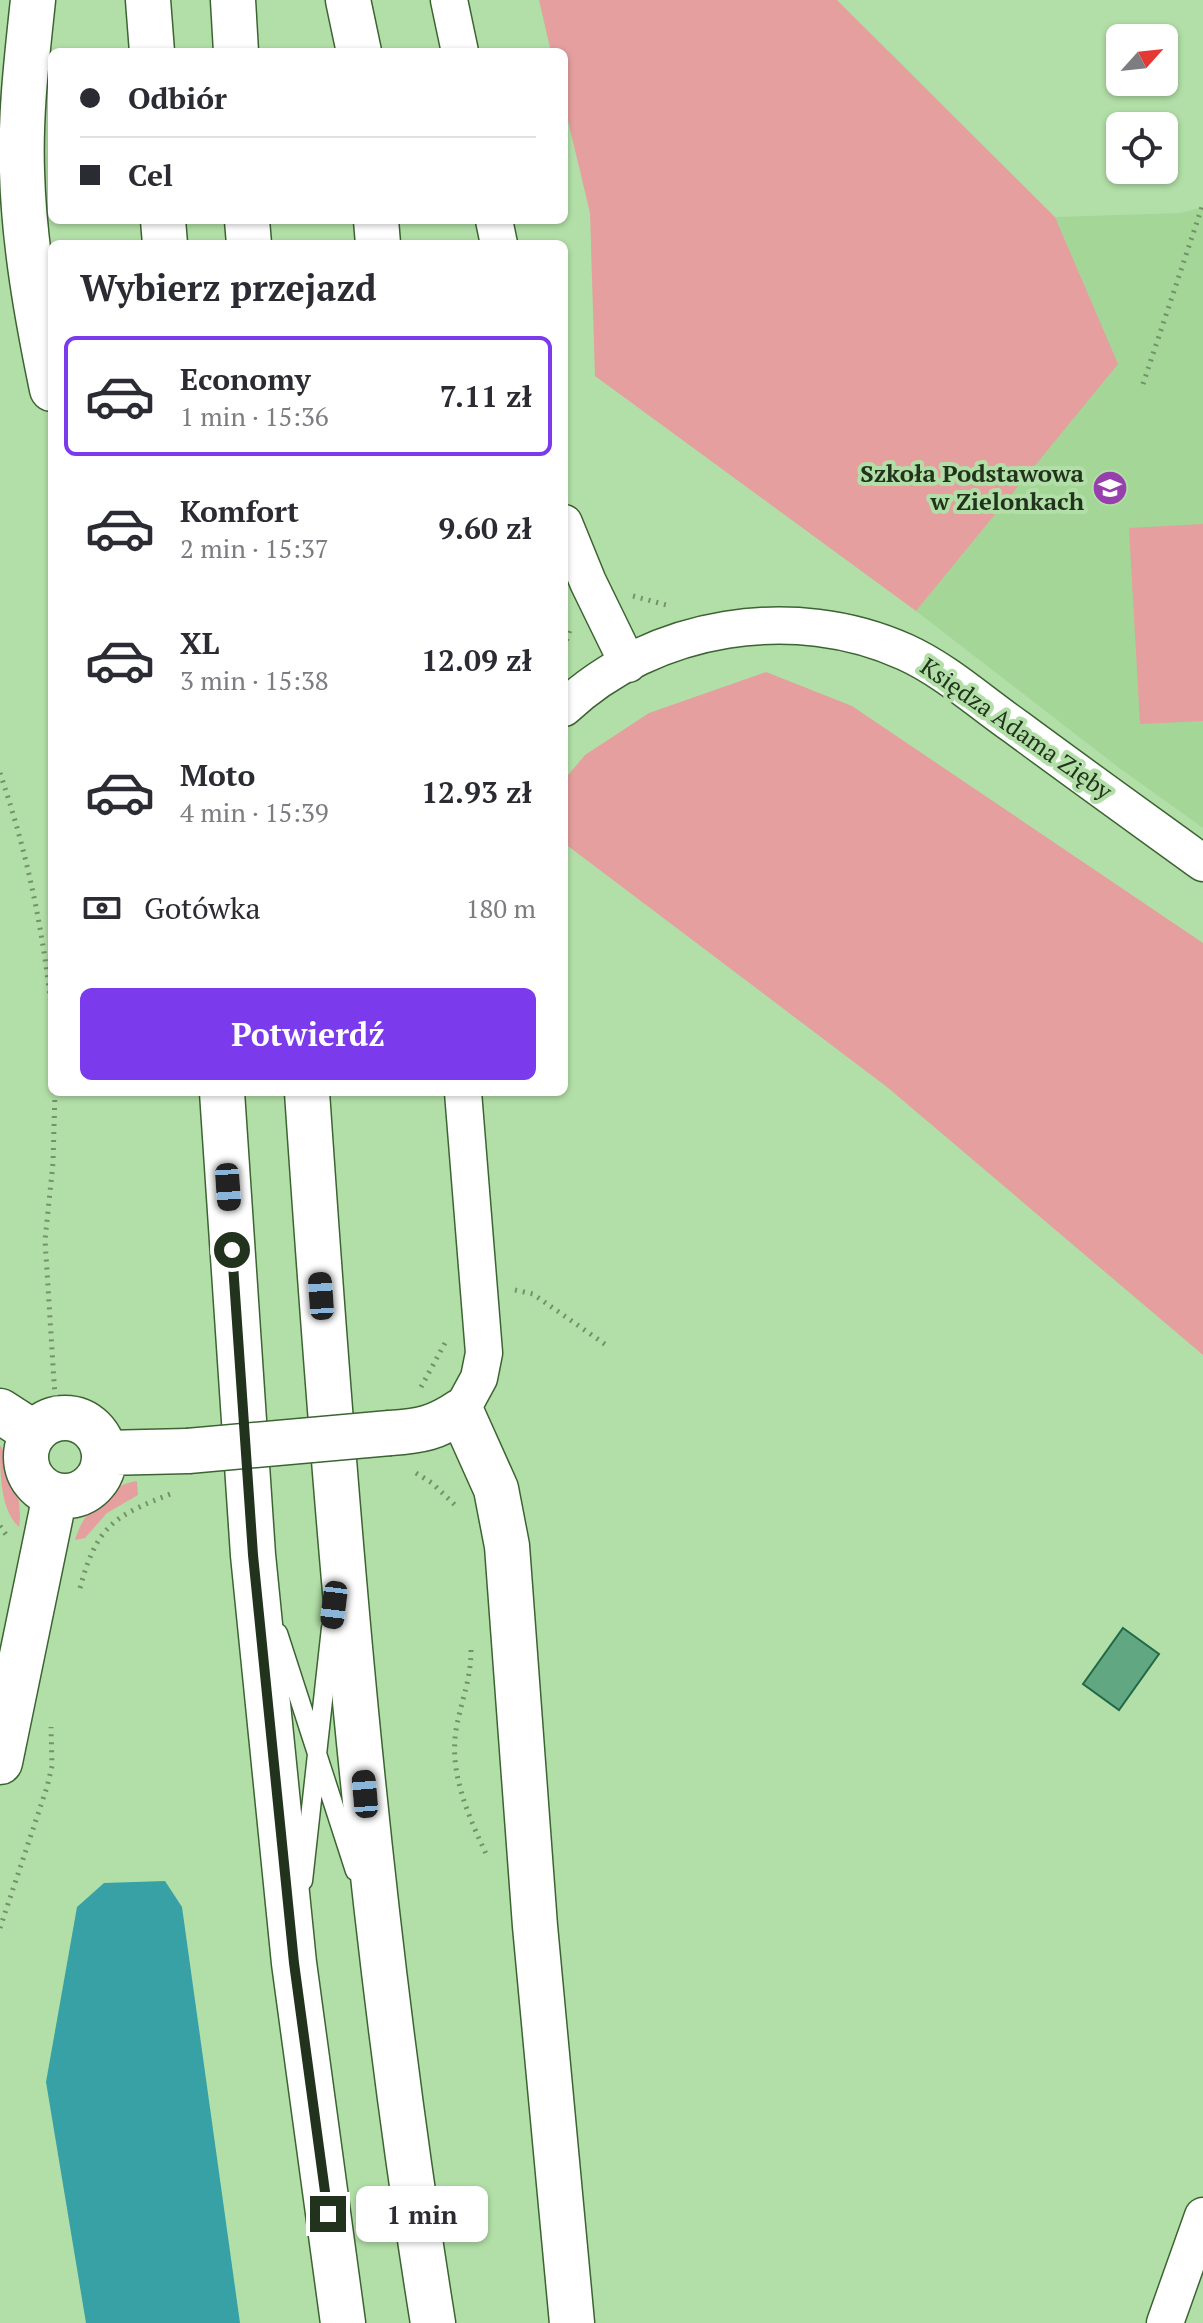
<!DOCTYPE html>
<html lang="pl">
<meta charset="utf-8">
<style>
:root{--surface:#fff;--page:#f2f2f3;--text:#2b2b33;--muted:#7c7c81;--line:#e1e1e2;--accent:#7c3aed}
body{margin:0;font-family:"PT Serif",serif;background:var(--page);color:var(--text);height:100vh;display:flex;flex-direction:column;font-size:30px;white-space:nowrap}
*{box-sizing:border-box;margin:0}
p{font-size:26px;color:var(--muted)}
.icon{flex:none;width:44px;height:44px;fill:none;stroke:currentColor;stroke-width:2;stroke-linecap:round;stroke-linejoin:round}
.map{position:relative;flex:1;overflow:hidden}
.drawer{position:absolute;left:48px;top:240px;width:520px;height:856px;display:flex;flex-direction:column;background:var(--surface);border-radius:12px;box-shadow:0 2px 6px #0004}
.drawer>*{flex:none}
.hud{position:absolute;left:48px;top:48px;width:520px;height:176px;border-radius:12px;box-shadow:0 2px 6px #0004;display:grid;align-content:center;height:176px;padding:0 32px;background:var(--surface)}
.needle{width:52px;rotate:63deg}
.fabs{position:absolute;left:1106px;top:24px;display:grid;gap:16px}
.fabs a{display:grid;place-items:center;width:72px;height:72px;border-radius:12px;background:var(--surface);box-shadow:0 2px 6px #0004;font-size:40px}
.end{position:absolute;width:36px;height:36px;margin:-18px;border:10px solid #22331d;background:#fff;box-shadow:0 0 0 4px #fff}
.from{border-radius:50%}
.bubble{position:absolute;height:56px;border-radius:12px;background:var(--surface);box-shadow:0 2px 6px #0004;font-size:26px;font-weight:700;line-height:56px;text-align:center}
.car{position:absolute;width:24px;height:48px;margin:-24px -12px;border-radius:10px;box-shadow:0 0 6px 2px #0007;background:linear-gradient(#222 24%,#8ab4d8 0 40%,#222 0 76%,#8ab4d8 0 86%,#222 0)}
.hud b{display:flex;align-items:center;gap:28px;height:76px;font-size:30px}
.hud b+b{border-top:2px solid var(--line)}
.hud i{width:20px;height:20px;background:var(--text)}
ul{padding:0;list-style:none}
li{display:flex;align-items:center;gap:24px;height:120px;margin:0 16px 12px;padding:0 16px;border:4px solid transparent;border-radius:12px}
li div{flex:1}
li b{display:block;font-size:30px}
li em{font-style:normal;font-weight:700}
li.selected{border-color:var(--accent)}
li>.icon{width:72px;height:72px;stroke-width:1.5}
h2{padding:0 32px;font-size:36px;line-height:96px}
.pay{display:flex;align-items:center;gap:20px;height:88px;padding:0 32px;font-size:30px}
.pay p{margin-inline-start:auto}
.cta{display:flex;gap:16px;margin-top:auto;padding:16px 32px}
.cta a{flex:1;height:92px;border-radius:12px;background:var(--accent);color:#fff;font-size:32px;font-weight:700;line-height:92px;text-align:center}
.map>svg:first-child{display:block}
</style>
<div class="map">
<svg width="1203" height="2323" viewBox="0 0 1203 2323">
<rect width="100%" height="100%" fill="#b2dfa7"/>
<path fill="#a4d698" d="M1203 207V828L1118 767 916 611 1117 364 1055 217 1181 213Z"/>
<path fill="#e59f9f" d="M539 0H837L1055 217 1118 364 916 611 595 376 590 213 564 104V52H551Z
M1203 524V721L1140 724 1129 528Z
M766 672 852 706 1203 943V1355L887 1087 564 843V780L585 755 649 713Z
M0 1445C13 1465 23 1504 19 1527 0 1510 0 1471 0 1445Z
M137 1481 138 1495 107 1513 85 1538 75 1540C82 1514 108 1485 137 1481Z"/>
<path fill="#38a1a6" d="M165 1881 182 1907 240 2323H86L46 2082 77 1907 104 1883Z"/>
<path fill="#61a782" stroke="#216948" stroke-width="2" d="M1123 1628 1159 1654 1119 1710 1083 1684Z"/>
<g fill="none" stroke-linecap="round" stroke-linejoin="round">
<defs>
<path id="service" d="M278 1633 355 1871
M303 1881 331 1628"/>
<path id="minor" d="M449 0 460 52
M494 220 499 244
M564 523 588 582 628 664
M564 708C653 624 795 602 905 652 945 670 980 702 1016 727 1078 773 1141 818 1203 863
M461 1411 479 1378 484 1353 463 1092
M1165 2323 1203 2216"/>
<path id="tertiary" d="M0 1411 34 1433
M26 1457a39 39 0 1 1 78 0a39 39 0 1 1-78 0Z
M390 1433C421 1431 436 1428 461 1411L496 1489 507 1546 535 1926 572 2323
M104 1453 188 1451
M0 1762 55 1495"/>
<path id="motorway" d="M33 0C27 57 20 114 22 171 24 244 37 317 52 389
M148 0 152 52
M233 0 236 52
M348 0 359 52
M163 220 165 244
M247 220 249 244
M376 220 378 244
M222 1092 253 1555 294 1963 343 2323
M307 1092C335 1504 367 1915 433 2323"/>
</defs>
<use href="#service" stroke="#3c6432" stroke-width="21"/>
<use href="#minor" stroke="#3c6432" stroke-width="39"/>
<use href="#tertiary" stroke="#3c6432" stroke-width="47"/>
<use href="#motorway" stroke="#3c6432" stroke-width="47"/>
<path stroke="#72936a" stroke-width="5" stroke-dasharray="2 6" stroke-linecap="butt" d="M1143 384 1203 204
M633 596 670 606
M564 648 570 630
M0 773C27 852 44 933 52 1016
M55 1092 53 1163 45 1240 55 1397
M515 1290 533 1294 609 1347
M421 1387 445 1343
M416 1473 432 1483 457 1507
M0 1526 7 1536
M80 1588C97 1525 114 1516 173 1493
M471 1650C471 1680 461 1701 456 1730 449 1774 469 1817 487 1856
M0 1928 47 1787 52 1766 51 1727"/>
<use href="#service" stroke="#fff" stroke-width="18"/>
<use href="#minor" stroke="#fff" stroke-width="36"/>
<use href="#tertiary" stroke="#fff" stroke-width="44"/>
<use href="#motorway" stroke="#fff" stroke-width="44"/>
<defs>
<path id="tertiary-bridge" d="M188 1451 390 1433"/>
</defs>
<use href="#tertiary-bridge" stroke="#3c6432" stroke-width="47" stroke-linecap="butt"/>
<use href="#tertiary-bridge" stroke="#fff" stroke-width="44"/>
</g>
<g fill="none" stroke-linecap="round" stroke-linejoin="round">
<path stroke="#22331d" stroke-width="10" d="M232 1250 253 1555 294 1963 328 2214"/>
</g>
<defs>
<symbol id="school-disc" viewBox="-11 -11 22 22"><circle r="9.5" fill="#973fac" stroke="#b2dfa7"/><path d="M0-5L7-2L0 1L-7-2ZM-4 1L0 2.5L4 1V4Q0 6-4 4Z" fill="#fff"/></symbol>
</defs>
<g fill-rule="evenodd">
<use href="#school-disc" x="1090" y="468" width="40" height="40"/>
</g>
<g text-anchor="middle" stroke-width="8" stroke-linejoin="round" paint-order="stroke">
<g font-size="24" font-weight="bold" fill="#22331d" stroke="#b2dfa7" text-anchor="end">
<text x="1084" y="482">Szkoła Podstawowa<tspan x="1084" dy="28">w Zielonkach</tspan></text>
</g>
<g font-size="24" fill="#22331d" stroke="#b2dfa7">
<text transform="translate(1016 729) rotate(35)" y="8">Księdza Adama Zięby</text>
</g>
</g>
</svg>
<div class="fabs">
<a><svg class="needle" viewBox="-14 -14 28 28"><path d="M0-13l5 13h-10z" fill="#e53935"/><path d="M0 13l5-13h-10z" fill="#7c7c81"/></svg></a>
<a><svg class="icon" aria-label="locate" viewBox="0 0 24 24"><circle cx="12" cy="12" r="6"/><path d="M12 2v4M12 18v4M2 12h4M18 12h4"/></svg></a>
</div>
<i class="end from" style="left:232px;top:1250px"></i>
<i class="end" style="left:328px;top:2214px"></i>
<div class="bubble" style="left:356px;top:2186px;width:132px">1 min</div>
<i class="car" style="left:228px;top:1187px;rotate:176deg"></i>
<i class="car" style="left:321px;top:1296px;rotate:356deg"></i>
<i class="car" style="left:334px;top:1605px;rotate:187deg"></i>
<i class="car" style="left:365px;top:1794px;rotate:355deg"></i>
<div class="hud">
<b><i class="from"></i>Odbiór</b>
<b><i></i>Cel</b>
</div>
<section class="drawer">
<h2>Wybierz przejazd</h2>
<ul>
<li class="selected"><svg class="icon" aria-label="car" viewBox="0 0 24 24"><path d="M5 17H2v-5l4-1 3-4h7l3 4 3 1v5h-3M9 17h6M6 11h13"/><circle cx="7" cy="17" r="2"/><circle cx="17" cy="17" r="2"/></svg><div><b>Economy</b><p>1 min · 15:36</p></div><em>7.11 zł</em></li>
<li><svg class="icon" aria-label="car" viewBox="0 0 24 24"><path d="M5 17H2v-5l4-1 3-4h7l3 4 3 1v5h-3M9 17h6M6 11h13"/><circle cx="7" cy="17" r="2"/><circle cx="17" cy="17" r="2"/></svg><div><b>Komfort</b><p>2 min · 15:37</p></div><em>9.60 zł</em></li>
<li><svg class="icon" aria-label="car" viewBox="0 0 24 24"><path d="M5 17H2v-5l4-1 3-4h7l3 4 3 1v5h-3M9 17h6M6 11h13"/><circle cx="7" cy="17" r="2"/><circle cx="17" cy="17" r="2"/></svg><div><b>XL</b><p>3 min · 15:38</p></div><em>12.09 zł</em></li>
<li><svg class="icon" aria-label="car" viewBox="0 0 24 24"><path d="M5 17H2v-5l4-1 3-4h7l3 4 3 1v5h-3M9 17h6M6 11h13"/><circle cx="7" cy="17" r="2"/><circle cx="17" cy="17" r="2"/></svg><div><b>Moto</b><p>4 min · 15:39</p></div><em>12.93 zł</em></li>
</ul>
<div class="pay"><svg class="icon" aria-label="cash" viewBox="0 0 24 24"><path d="M3 7h18v10H3z"/><circle cx="12" cy="12" r="2"/></svg>Gotówka<p>180 m</p></div>
<div class="cta"><a>Potwierdź</a></div>
</section>
</div>
